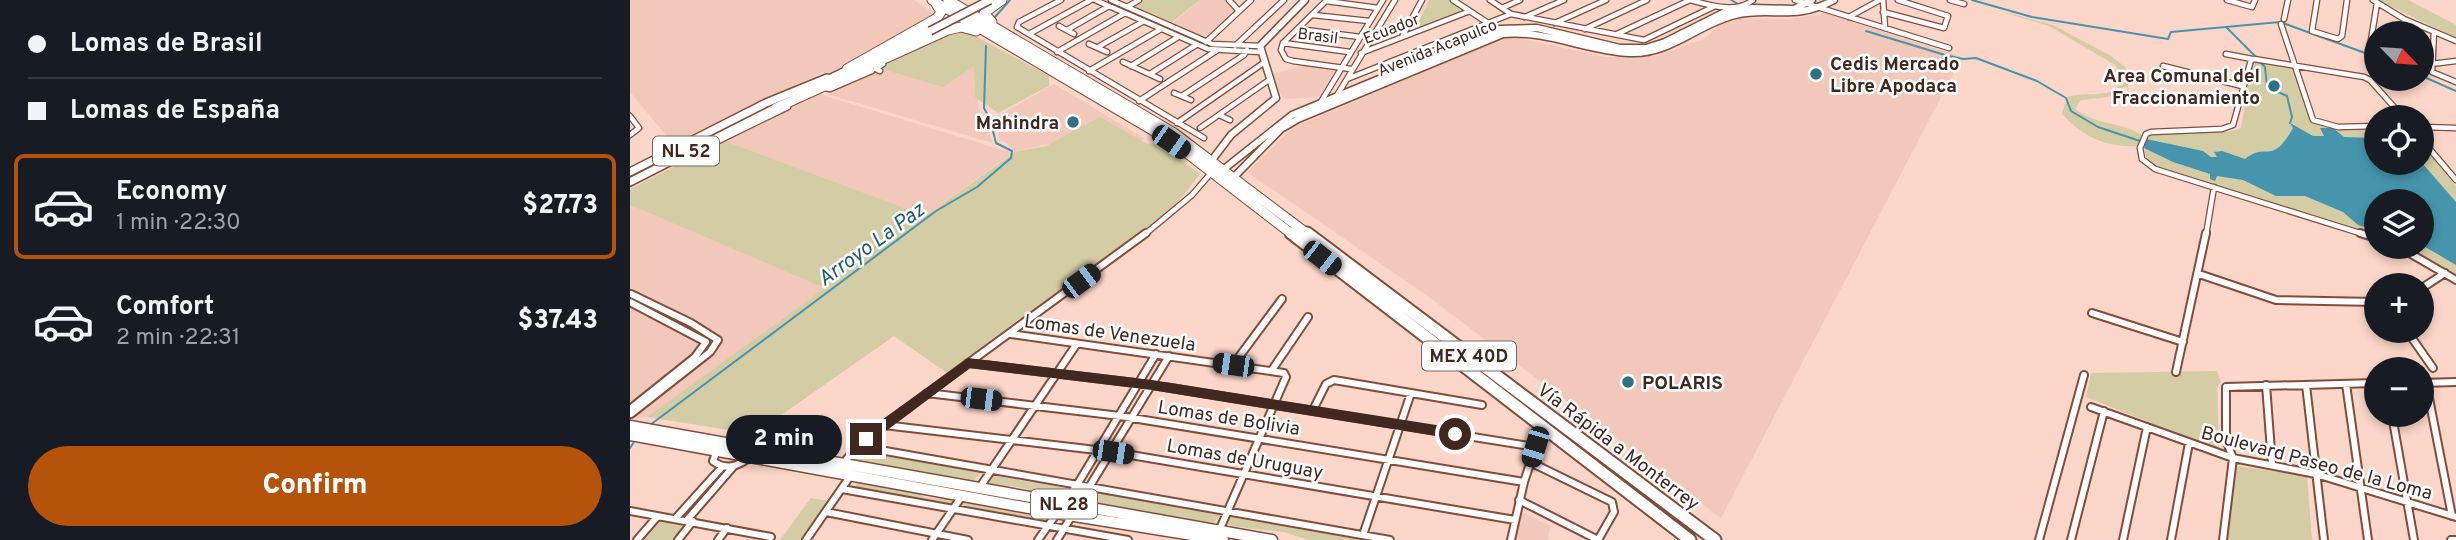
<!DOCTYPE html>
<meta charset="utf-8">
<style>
:root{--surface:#171b24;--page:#20242c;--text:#f1f3f6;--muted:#9ea1a6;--line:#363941;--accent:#b45309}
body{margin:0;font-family:Overpass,sans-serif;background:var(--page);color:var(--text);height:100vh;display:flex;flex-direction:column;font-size:26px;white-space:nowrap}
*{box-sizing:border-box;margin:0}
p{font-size:23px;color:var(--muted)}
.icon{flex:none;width:38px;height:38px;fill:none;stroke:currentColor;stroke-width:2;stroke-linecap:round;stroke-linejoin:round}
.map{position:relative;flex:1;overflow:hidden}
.sheet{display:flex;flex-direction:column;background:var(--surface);width:630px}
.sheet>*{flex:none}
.top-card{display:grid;align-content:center;height:154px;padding:0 28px;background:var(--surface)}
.needle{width:46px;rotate:115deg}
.fabs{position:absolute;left:1734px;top:21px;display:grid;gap:14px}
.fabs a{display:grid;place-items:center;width:70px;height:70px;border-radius:50%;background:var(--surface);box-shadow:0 4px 10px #0003;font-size:35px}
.end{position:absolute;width:32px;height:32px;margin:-16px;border:9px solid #402820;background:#fff;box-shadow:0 0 0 4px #fff}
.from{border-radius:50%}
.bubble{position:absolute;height:49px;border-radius:24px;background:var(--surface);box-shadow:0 4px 10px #0003;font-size:23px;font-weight:800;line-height:49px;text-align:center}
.car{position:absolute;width:21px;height:42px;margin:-21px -10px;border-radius:9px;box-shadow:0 0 5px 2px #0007;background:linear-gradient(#222 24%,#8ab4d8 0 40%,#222 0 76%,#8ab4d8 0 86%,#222 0)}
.top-card b{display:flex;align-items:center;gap:24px;height:66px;font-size:26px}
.top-card b+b{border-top:2px solid var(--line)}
.top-card i{width:18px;height:18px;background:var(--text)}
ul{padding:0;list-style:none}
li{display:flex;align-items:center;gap:21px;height:105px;margin:0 14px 10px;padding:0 14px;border:4px solid transparent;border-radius:10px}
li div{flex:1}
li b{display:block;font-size:26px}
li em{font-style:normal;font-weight:800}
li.selected{border-color:var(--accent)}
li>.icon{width:63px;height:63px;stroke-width:1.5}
.action{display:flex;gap:14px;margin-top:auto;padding:14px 28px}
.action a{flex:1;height:80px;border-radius:42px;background:var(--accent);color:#fff;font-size:28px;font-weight:800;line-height:80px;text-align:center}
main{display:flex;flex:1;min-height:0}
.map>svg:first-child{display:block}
</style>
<main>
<section class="sheet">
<div class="top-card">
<b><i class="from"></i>Lomas de Brasil</b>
<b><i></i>Lomas de España</b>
</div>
<ul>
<li class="selected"><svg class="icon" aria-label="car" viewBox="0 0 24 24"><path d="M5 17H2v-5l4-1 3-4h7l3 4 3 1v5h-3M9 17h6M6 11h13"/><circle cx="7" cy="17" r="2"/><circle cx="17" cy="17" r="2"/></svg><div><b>Economy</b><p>1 min · 22:30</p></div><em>$27.73</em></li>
<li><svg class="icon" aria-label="car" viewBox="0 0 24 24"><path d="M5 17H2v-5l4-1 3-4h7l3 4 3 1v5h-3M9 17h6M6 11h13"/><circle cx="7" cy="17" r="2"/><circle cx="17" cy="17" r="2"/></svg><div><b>Comfort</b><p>2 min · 22:31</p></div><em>$37.43</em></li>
</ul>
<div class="action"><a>Confirm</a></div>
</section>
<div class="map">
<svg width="1826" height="540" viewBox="0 0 1826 540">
<rect width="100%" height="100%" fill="#fcd6c9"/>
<path fill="#f2c8ba" d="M0 0H284L305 14 303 18 199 76 192 72 45 146 0 92Z
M570 0H597L607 11 577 38 543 23Z
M1196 13 1332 57 1091 518 795 294 617 172 662 128 879 36 975 57 1026 56 1074 39 1098 18 1160 19Z
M320 31 350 44 348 105 363 143 197 94Z
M673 65 706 69 689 97 654 99 641 75Z
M424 84 515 139 488 149 423 143 385 152 376 142 369 141V115Z
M186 93 382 153 296 216 95 141Z
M0 205 196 288 17 417 0 418 11 409 0 402Z
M891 512 920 526 918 540H885Z"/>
<path fill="#d3cca5" d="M514 0H570L542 22 503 6Z
M799 0H820L837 11 784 31Z
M1748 0H1778L1826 25V38Z
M1366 10 1423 25 1481 56 1495 67 1499 77 1498 87 1490 88C1481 102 1464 96 1450 101L1445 109C1466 125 1491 122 1512 135L1509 146C1477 148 1453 137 1432 114L1437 97C1457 90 1483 102 1493 79L1485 65 1419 26Z
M322 30 336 31 419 76V86L368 113 345 97 344 66 313 87 249 68Z
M1622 60 1663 65 1680 122 1746 127V163H1792V145L1826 186V279L1773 247H1792V201H1746V237L1526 168C1513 158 1513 152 1517 136L1527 132H1598L1611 128Z
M470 117 518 144 529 145 570 174 541 211 396 318H390L317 373 264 336 124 434 17 417 195 288 0 205V189L95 141 296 216 385 152 416 146Z
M1587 371 1591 382 1587 387 1589 450 1456 397 1461 373Z
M227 451 352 472 341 483 226 462 223 456Z
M1607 466 1677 476 1682 540H1596Z
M364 476H366L441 489 433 499 401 493 397 489 382 486 371 488 358 485Z
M225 482 289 493 295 498 319 499 415 518 410 523 227 488Z
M465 492 592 514 583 523 462 502 460 500Z
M181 498 198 501V505L172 540H150Z
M600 517 733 540H679L654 532 601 526 597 523Z
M30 521 53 527 44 540H12Z"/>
<path fill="#4695ac" d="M1660 123 1683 136H1694L1690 128H1703L1714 137 1746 138V163H1792L1826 202V265L1792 245V201H1746V220L1738 219V228L1728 225 1713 212 1675 196H1646L1613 180 1587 176 1585 181 1580 179V174L1543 162 1514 148 1516 139 1573 151 1581 157H1587L1584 152 1592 151 1615 159C1637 141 1641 167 1663 128Z"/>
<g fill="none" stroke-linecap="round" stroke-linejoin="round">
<path stroke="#4695ac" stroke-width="2" d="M1101 0 1108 4
M1342 0 1402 17 1538 39 1541 32 1650 22 1746 57
M365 17 380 0
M1597 28 1627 58
M1236 31 1315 55 1333 59 1346 58 1407 81 1436 98 1441 111 1468 127 1510 141
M1631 63 1635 67 1637 87 1657 96 1662 117 1660 123
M1792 76 1826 91
M20 425 306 211 347 187 381 158 382 151 366 143 360 119 354 108 356 46
M0 448 4 442"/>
<defs>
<path id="minor-far1" d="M431 0 389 22 387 27 574 138
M465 0 578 49 629 52
M481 0 582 44 630 46
M599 0 609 11
M697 0 653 43 651 50 656 59 663 61 721 69
M823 0 858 23
M860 0 881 14 1014 40 1083 7
M1060 0C1079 5 1106 14 1123 0
M1165 0 1319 48
M1253 0 1255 28
M1320 0 1334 4
M1597 0 1622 7 1625 0
M1687 0 1682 31 1708 39 1712 36 1717 0
M1743 0 1774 19 1826 41
M696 1 748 8
M497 7 509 0
M872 8 890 0
M1253 12 1314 28 1318 16 1268 0
M683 15 739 21
M895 17 934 0
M1219 17 1250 0
M1654 19 1658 0
M925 23 976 0
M1651 24 1683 120 1708 127 1746 126
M429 26 444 34
M668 29 730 37
M955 29 1017 0
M437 30 479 6
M1804 32 1802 72 1826 82
M1773 33 1774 19
M399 34 461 0
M987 34 1060 0
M772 37 792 0
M576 42 621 0
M653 43 720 52
M459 44 477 52
M605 46 654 0
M468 47 514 21
M427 52 495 13
M731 53 840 11
M1596 54 1622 59
M1746 55 1741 52 1740 46 1747 3
M493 62 530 79
M1801 64 1826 61
M501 66 548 37
M1533 66 1612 86
M250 71 246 69 253 64
M459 71 531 29
M520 74 566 45
M717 79 881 14
M194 88 200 89 242 71
M544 93 561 100
M552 96 614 55 617 50
M706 97 765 0
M509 101 586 51
M689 105 753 0
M589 115 600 120
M0 116 9 128 0 135
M547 123 632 64
M1792 127 1826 128
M570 128 639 80
M1792 140 1826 180
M76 147 158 107
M514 235 562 195 581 173
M1576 235 1584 187
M1736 235 1525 169 1512 159 1510 148 1516 134 1521 132 1592 129 1603 125 1621 60 1624 59 1734 77 1740 80 1773 117"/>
<path id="minor" d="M1730 233 1746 238
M1769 247 1826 280
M1569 274 1646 300 1746 302
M1792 288 1815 273
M1 294 61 323 88 340 80 352 1 414
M0 302 76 342 65 357 0 409
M1462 313 1553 342
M1777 331 1803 368
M381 334 654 373 656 377 589 531
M338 363 522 385 905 447
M603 365 652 299
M642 370 678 317
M1546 372 1576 233
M1792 383 1826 382
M1796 383 1822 516
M1716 384 1738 540
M1636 385 1642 464
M1676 385 1694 540
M297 393 490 416 894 482
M1461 407 1603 458 1686 474 1826 517
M683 410 696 384 704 380 852 405
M1762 415 1784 540
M254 425 483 452 885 520
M227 446 760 540
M87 450 83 461C96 471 107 466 119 458
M900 462 982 502 984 512 968 540
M213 464 227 446 254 425 516 233
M350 487 446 345
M212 489 498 540
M889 500 968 540
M0 511 141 537
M196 512 338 540
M46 518 92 467
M57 520 103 467
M733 535 781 393
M7 540 27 517
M48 540 63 521
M88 540 97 528
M176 540 221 475
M302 540 332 496
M408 540 447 485 526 354
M427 540 539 356
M881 540 894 482 912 427
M1409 540 1454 375
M1441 540 1474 411
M1493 540 1517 427
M1541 540 1559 443
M1593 540 1603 458 1596 440V387L1746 383
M1821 540H1826"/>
<path id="tertiary" d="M582 160 601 135 646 98 630 46 675 0
M594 169 662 115 870 29 907 28 990 48H1016L1035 42 1097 11 1123 8 1164 9 1182 0
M604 177 651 129 668 119 873 34C918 30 956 51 1000 53 1040 55 1068 24 1105 15 1143 6 1162 22 1204 0"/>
<path id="primary-far1" d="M239 62 300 31
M195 81 224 67
M0 172 136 103 197 78
M0 182 151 105"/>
<path id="primary" d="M0 426 642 540
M0 435 426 513 593 540"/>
<path id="motorway-far1" d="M302 0 522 130 558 154 663 235
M318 0 544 133 679 235
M362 22 354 13 372 0
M217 69 307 18 311 12 305 2
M146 108 318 30 331 27 346 31"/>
<path id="motorway" d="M661 233 1060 540
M677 233 1085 540"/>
</defs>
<use href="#minor-far1" stroke="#824c3a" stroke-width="7"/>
<use href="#minor" stroke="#824c3a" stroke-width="10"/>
<use href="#tertiary" stroke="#824c3a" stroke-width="9"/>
<use href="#primary-far1" stroke="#824c3a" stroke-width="10"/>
<use href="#primary" stroke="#824c3a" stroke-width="13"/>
<use href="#motorway-far1" stroke="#824c3a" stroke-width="11"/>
<use href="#motorway" stroke="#824c3a" stroke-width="15"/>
<use href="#minor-far1" stroke="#fff" stroke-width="4.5"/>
<use href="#minor" stroke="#fff" stroke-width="6"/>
<use href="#tertiary" stroke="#fff" stroke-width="6"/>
<use href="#primary-far1" stroke="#fff" stroke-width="7"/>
<use href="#primary" stroke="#fff" stroke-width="10"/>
<use href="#motorway-far1" stroke="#fff" stroke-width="9"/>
<use href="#motorway" stroke="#fff" stroke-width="11"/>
<defs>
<path id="primary-bridge" d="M300 31 360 0"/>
</defs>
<use href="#primary-bridge" stroke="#824c3a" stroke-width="10" stroke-linecap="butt"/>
<use href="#primary-bridge" stroke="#fff" stroke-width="7"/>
</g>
<path fill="#402820" d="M338 358 522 380 825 428 832 434 825 439 522 390 340 368 240 443H231V435Z"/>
<g fill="#307184" stroke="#fff" stroke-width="2.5">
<circle cx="1186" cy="74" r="7"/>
<circle cx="1644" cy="86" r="7"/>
<circle cx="443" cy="122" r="7"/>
<circle cx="998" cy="382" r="7"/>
</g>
<g text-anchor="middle" stroke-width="5" stroke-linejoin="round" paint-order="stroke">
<g font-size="16" fill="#402820" stroke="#fff">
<text transform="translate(761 28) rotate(-21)" y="6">Ecuador</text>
<text transform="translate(688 35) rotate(7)" y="6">Brasil</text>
<text transform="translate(807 47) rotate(-22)" y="6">Avenida Acapulco</text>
</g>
<g fill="#fff" stroke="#796863" stroke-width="2">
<rect x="23" y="136.5" width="66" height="29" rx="5"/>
<rect x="792" y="341.5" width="94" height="29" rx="5"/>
<rect x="401" y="489.5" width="66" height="29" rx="5"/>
</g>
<g font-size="18" font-weight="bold" fill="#402820">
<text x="56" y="157">NL 52</text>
<text x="839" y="362">MEX 40D</text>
<text x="434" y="510">NL 28</text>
</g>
<g font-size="19" font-weight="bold" fill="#402820" stroke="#fff" text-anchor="start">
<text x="1200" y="70">Cedis Mercado<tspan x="1200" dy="22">Libre Apodaca</tspan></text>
<text x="1630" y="82" text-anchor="end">Area Comunal del<tspan x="1630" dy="22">Fraccionamiento</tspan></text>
<text x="429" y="129" text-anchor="end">Mahindra</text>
<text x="1012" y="389">POLARIS</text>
</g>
<g font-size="19" fill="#402820" stroke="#fff">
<text transform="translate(480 332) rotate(8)" y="7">Lomas de Venezuela</text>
<text transform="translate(599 417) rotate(9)" y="7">Lomas de Bolivia</text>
<text transform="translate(989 446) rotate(37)" y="7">Vía Rápida a Monterrey</text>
<text transform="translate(615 458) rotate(10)" y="7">Lomas de Uruguay</text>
<text transform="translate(1687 462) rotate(15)" y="7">Boulevard Paseo de la Loma</text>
</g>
<g font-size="21" font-style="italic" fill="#1b5b6c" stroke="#fff">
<text transform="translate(241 244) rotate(-36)" y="7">Arroyo La Paz</text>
</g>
</g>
</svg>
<div class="fabs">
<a><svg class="needle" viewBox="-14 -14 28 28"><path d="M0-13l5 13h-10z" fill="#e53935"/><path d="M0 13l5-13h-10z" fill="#9ea1a6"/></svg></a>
<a><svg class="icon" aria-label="locate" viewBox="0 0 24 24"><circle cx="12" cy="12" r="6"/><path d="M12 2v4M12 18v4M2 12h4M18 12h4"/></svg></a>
<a><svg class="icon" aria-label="layers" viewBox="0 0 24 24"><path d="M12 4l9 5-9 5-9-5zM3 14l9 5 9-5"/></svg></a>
<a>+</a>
<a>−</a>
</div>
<i class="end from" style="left:825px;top:434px"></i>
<i class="end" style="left:236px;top:439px"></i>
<div class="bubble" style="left:96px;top:415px;width:116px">2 min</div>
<i class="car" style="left:541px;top:142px;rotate:125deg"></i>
<i class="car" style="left:692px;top:258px;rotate:128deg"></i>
<i class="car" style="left:451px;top:281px;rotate:53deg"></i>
<i class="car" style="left:603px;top:365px;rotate:278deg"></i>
<i class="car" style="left:351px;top:399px;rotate:97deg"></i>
<i class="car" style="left:905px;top:447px;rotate:197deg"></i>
<i class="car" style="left:483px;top:452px;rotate:99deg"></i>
</div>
</main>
